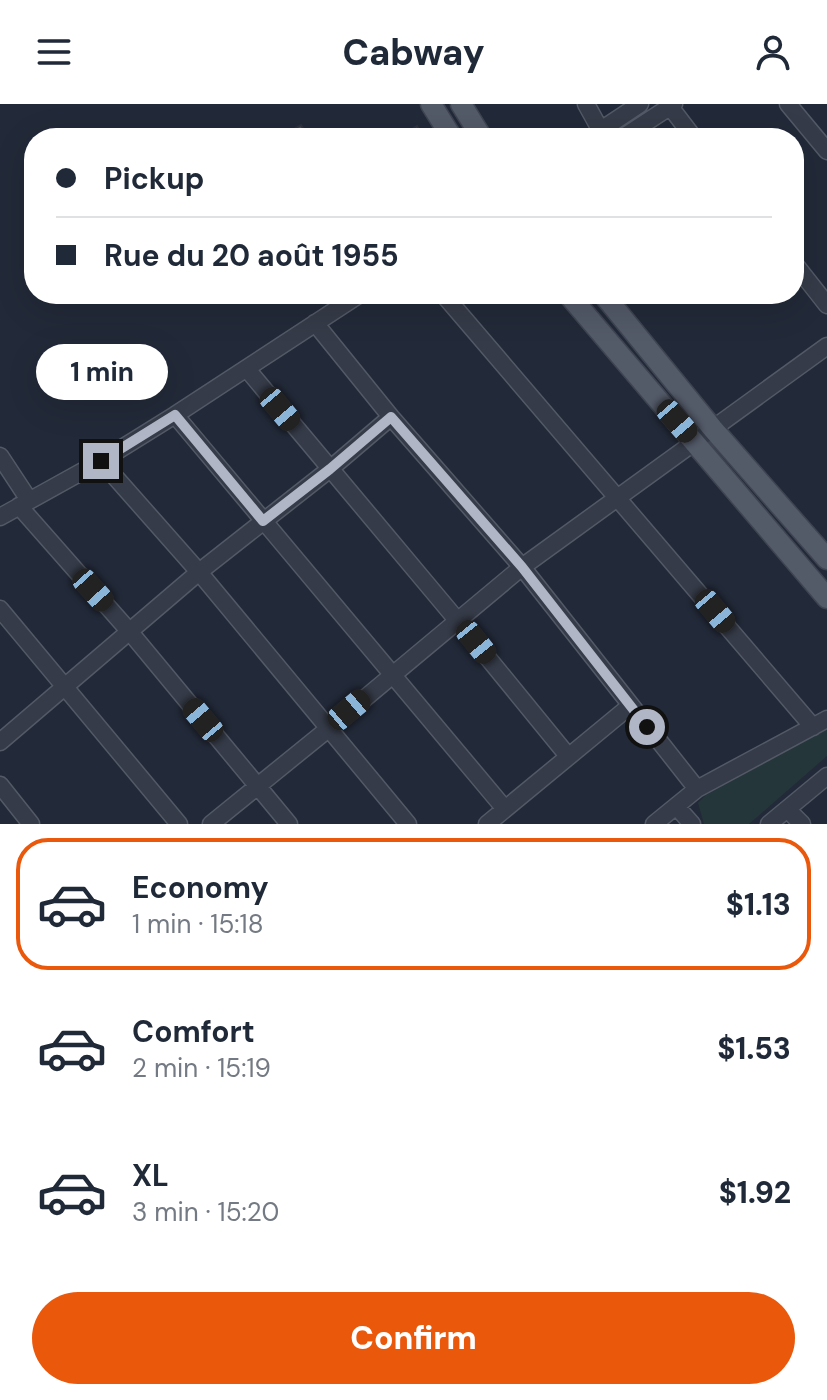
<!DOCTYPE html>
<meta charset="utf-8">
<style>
:root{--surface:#fff;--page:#f2f2f3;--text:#1f2937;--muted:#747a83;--line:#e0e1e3;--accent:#ea580c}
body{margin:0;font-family:"DM Sans",sans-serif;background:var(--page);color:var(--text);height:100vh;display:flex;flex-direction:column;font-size:30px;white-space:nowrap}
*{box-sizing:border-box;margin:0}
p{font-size:26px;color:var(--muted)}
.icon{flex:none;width:44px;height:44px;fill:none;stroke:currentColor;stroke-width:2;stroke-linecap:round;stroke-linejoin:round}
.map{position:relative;height:720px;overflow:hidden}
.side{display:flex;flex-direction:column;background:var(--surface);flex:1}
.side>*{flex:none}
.top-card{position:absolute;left:24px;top:24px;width:780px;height:176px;border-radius:32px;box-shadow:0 8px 32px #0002;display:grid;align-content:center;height:176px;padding:0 32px;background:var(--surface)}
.end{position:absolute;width:36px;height:36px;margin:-18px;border:10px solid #b0b6c5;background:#111;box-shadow:0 0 0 4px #111}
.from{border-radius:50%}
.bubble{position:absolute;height:56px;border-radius:28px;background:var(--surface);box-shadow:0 8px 32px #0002;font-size:26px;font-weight:800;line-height:56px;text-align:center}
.car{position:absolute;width:24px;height:48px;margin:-24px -12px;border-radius:10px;box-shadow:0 0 6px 2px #0007;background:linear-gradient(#222 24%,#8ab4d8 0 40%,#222 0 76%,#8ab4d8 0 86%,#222 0)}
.top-card b{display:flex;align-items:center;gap:28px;height:76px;font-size:30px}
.top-card b+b{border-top:2px solid var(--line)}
.top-card i{width:20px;height:20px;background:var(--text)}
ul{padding:14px 0 0;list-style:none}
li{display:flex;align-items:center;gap:24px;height:132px;margin:0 16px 12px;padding:0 16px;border:4px solid transparent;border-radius:32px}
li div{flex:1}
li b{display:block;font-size:30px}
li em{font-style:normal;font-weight:800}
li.current{border-color:var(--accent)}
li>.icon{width:72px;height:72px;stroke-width:1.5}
.primary-button{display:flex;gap:16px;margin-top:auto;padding:16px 32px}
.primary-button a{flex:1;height:92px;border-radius:48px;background:var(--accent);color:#fff;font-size:32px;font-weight:800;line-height:92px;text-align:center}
header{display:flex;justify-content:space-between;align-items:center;height:104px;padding:0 32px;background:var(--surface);font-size:36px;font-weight:800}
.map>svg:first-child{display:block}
</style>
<header><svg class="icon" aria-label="menu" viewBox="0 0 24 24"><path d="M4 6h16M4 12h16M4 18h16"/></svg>Cabway<svg class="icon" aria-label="person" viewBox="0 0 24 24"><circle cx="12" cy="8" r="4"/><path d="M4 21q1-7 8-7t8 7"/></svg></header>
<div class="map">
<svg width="827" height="720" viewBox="0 0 827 720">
<rect width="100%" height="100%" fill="#222938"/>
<path fill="#25363a" d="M827 625V652L749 720H704L698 699 706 691Z"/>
<path fill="#414859" stroke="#2e323e" stroke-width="2" d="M301 21 309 34H280Z
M417 22 422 30 413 34 409 27Z"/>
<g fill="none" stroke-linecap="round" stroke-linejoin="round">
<defs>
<path id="minor" d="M586 0 601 27
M668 0 694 34
M788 0 827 47
M589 34 640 0
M622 34 674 0
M794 159 827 201
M443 190 813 623
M315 219 391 313 522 463 697 685
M247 265 457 516 568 652
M175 311 505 705
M0 352 29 396
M101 357 199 468 408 720
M19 402 130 528 289 720
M0 413 101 357 175 311 360 190
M0 505 179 720
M0 638 199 468 330 365 391 313
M0 681 31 720
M676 702 692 720
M787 705 802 720
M211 720 328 625 522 463 827 242
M487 720 630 602
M654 720 697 685 827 615
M769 720 827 672"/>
<path id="major" d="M431 0 452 34
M461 0 482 34
M568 190 827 494
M603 190 713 325 827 455"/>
</defs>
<use href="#minor" stroke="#535966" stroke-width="19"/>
<use href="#major" stroke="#3f4452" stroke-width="23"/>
<use href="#minor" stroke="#353b48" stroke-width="16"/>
<use href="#major" stroke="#535a68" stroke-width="20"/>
</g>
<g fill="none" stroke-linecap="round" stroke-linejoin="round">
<path stroke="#b0b6c5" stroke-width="10" d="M101 357 175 311 263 417 330 365 391 313 522 463 647 623"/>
</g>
</svg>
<i class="end from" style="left:647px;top:623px"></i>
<i class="end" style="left:101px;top:357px"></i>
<div class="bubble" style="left:36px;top:240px;width:132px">1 min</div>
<i class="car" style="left:280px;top:305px;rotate:140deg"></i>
<i class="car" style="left:677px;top:317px;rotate:139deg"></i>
<i class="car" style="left:93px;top:486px;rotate:138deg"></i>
<i class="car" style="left:715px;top:507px;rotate:140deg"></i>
<i class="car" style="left:476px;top:538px;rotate:141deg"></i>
<i class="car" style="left:349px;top:606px;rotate:50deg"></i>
<i class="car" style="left:203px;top:616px;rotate:320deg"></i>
<div class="top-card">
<b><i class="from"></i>Pickup</b>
<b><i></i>Rue du 20 août 1955</b>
</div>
</div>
<section class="side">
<ul>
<li class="current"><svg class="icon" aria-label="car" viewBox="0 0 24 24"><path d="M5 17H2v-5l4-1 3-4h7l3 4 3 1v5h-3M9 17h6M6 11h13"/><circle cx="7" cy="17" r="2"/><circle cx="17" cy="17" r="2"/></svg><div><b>Economy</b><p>1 min · 15:18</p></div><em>$1.13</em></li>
<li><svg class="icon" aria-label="car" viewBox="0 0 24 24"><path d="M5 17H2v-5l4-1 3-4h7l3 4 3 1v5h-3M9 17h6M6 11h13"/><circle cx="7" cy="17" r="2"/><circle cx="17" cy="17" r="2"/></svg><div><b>Comfort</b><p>2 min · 15:19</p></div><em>$1.53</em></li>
<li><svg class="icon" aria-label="car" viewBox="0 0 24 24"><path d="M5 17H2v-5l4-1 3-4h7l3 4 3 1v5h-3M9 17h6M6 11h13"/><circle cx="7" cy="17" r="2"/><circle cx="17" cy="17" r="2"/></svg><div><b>XL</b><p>3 min · 15:20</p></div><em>$1.92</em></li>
</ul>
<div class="primary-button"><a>Confirm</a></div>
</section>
